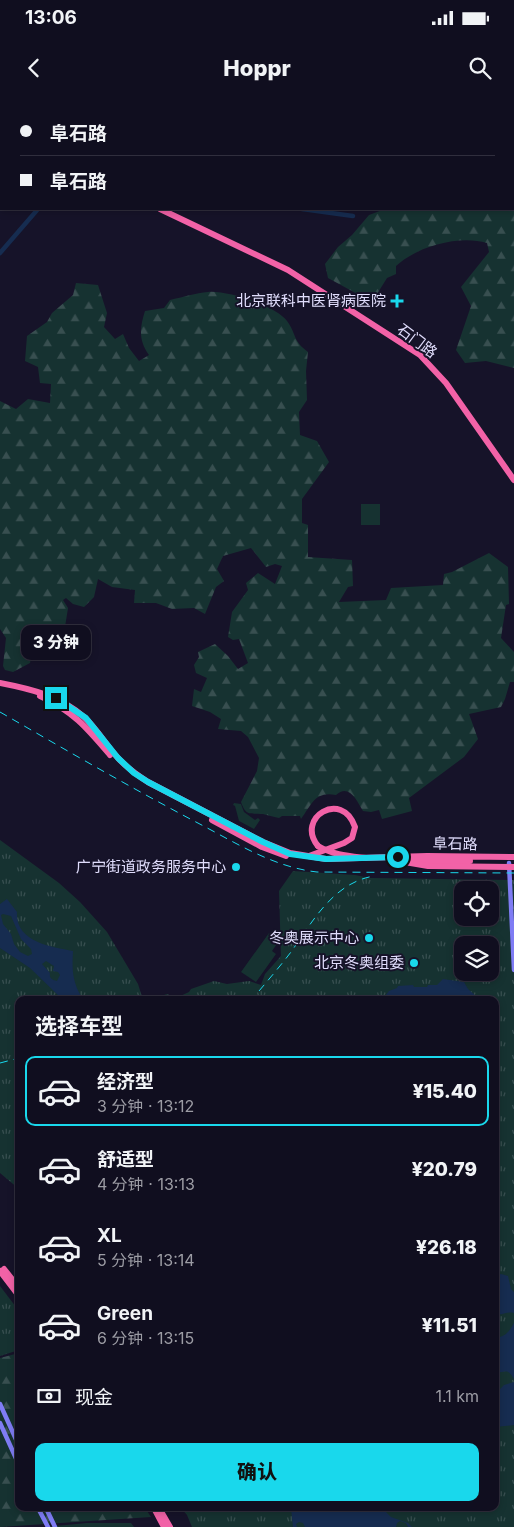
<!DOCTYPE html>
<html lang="zh">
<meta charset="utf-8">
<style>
:root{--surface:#100e1f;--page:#1e1c2c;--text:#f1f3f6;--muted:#9c9ca4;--line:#302e3d;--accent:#19d8ec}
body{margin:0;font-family:Inter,"Noto Sans SC",sans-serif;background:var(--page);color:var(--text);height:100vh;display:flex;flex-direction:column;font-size:19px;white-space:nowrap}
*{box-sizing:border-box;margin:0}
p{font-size:16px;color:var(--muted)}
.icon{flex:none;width:28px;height:28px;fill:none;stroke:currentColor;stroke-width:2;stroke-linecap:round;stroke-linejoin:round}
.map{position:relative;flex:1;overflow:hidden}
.sheet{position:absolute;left:15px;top:896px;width:484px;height:515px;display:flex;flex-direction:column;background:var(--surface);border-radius:10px;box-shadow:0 2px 8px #0003,0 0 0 1px var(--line)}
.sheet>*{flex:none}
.top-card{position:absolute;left:0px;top:0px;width:515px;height:110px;box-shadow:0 2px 8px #0003,0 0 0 1px var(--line);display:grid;align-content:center;height:110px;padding:0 20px;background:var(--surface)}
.buttons{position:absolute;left:454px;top:781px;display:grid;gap:10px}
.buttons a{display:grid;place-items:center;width:45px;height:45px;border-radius:10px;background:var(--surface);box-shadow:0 2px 8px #0003,0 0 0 1px var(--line);font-size:25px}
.end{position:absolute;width:22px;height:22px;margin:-11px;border:6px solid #19d8ec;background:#111;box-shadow:0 0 0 2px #111}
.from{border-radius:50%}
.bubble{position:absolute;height:35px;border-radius:10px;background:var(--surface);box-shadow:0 2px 8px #0003,0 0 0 1px var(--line);font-size:16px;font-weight:800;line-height:35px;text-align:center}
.top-card b{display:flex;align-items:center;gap:18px;height:48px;font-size:19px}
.top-card b+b{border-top:1px solid var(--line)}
.top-card i{width:12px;height:12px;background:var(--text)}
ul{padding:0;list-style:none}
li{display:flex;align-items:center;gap:15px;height:70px;margin:0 10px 8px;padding:0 10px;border:2px solid transparent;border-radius:10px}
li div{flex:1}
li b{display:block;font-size:19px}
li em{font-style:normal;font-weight:800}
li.active{border-color:var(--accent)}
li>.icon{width:45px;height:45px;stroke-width:1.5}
h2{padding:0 20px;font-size:22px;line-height:60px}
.pay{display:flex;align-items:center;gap:12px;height:55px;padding:0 20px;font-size:19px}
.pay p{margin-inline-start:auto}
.primary-button{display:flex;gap:10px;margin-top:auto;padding:10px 20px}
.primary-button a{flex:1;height:58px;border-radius:10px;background:var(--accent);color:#111;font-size:20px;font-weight:800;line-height:58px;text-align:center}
.status{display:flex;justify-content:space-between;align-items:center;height:35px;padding:0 25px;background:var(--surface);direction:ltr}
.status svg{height:14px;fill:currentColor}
header{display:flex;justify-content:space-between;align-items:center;height:65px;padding:0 20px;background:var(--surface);font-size:22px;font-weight:800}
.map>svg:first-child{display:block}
</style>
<div class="status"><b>13:06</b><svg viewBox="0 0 49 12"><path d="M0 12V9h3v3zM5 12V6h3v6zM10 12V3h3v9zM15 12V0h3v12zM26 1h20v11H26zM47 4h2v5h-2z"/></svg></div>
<header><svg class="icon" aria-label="back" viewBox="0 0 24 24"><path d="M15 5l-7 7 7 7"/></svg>Hoppr<svg class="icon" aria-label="search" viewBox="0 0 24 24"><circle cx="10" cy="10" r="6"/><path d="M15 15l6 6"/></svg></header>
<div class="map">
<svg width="514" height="1427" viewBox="0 0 514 1427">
<defs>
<pattern id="forest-firs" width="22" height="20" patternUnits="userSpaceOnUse" patternTransform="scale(1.25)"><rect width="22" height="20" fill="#163231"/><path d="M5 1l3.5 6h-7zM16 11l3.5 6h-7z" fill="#384f50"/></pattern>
<pattern id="park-tufts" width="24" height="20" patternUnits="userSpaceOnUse" patternTransform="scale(1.25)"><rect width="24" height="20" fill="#163231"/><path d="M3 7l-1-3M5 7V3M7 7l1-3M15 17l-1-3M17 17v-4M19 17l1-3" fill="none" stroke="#384f50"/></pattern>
</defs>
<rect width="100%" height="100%" fill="#161329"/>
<path fill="#163231" d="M361 404H380V425H361Z
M234 703 241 704 244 712 255 720 258 718 260 720 254 729 239 721 235 706 233 705Z
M269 833 279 841 272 851 276 854 256 882 241 872Z"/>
<path fill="url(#forest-firs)" d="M176 0H514V268L486 261 465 263 456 250 471 206 461 187 489 152 487 143C459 135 418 146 396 166V174L387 178 372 202 328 178 325 164 338 147 352 135 369 115 385 109H514V1Z
M76 183 98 185 107 213 104 227 115 239 123 234 129 248 139 261 149 255C138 240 140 227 145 211L164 208 170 200C183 197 196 193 208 192 226 190 277 206 287 221 297 235 292 240 308 252L306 271 307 300 299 312 300 335 317 341 329 362 302 399V423L308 425V457L352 460 353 486 348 487 339 502 386 500 391 488 443 485 444 474 452 472 489 453 508 467 509 504 506 505 501 538 514 552V582H510L505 599 501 607 469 614 478 639 464 657 409 698 412 711 382 719 379 710 371 712 363 711C357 701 349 683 336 695 315 691 312 704 301 719L300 716H282L279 718C273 717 268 715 263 714 249 713 246 716 241 702L257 671 259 658 248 637 241 631 218 629 221 619 210 612 192 606 194 589 201 592 207 578 196 573 194 565 199 557 198 552 215 544 228 556 238 569 248 563 239 539 233 540 228 537 232 512 248 490 246 483 258 473 275 484 282 466 275 464 266 467 251 448 223 456 217 469 224 481 216 487 205 514 194 508 172 509 156 503H134L135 490 112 487 98 479 94 497 84 507 73 504 66 498 63 500 68 508 64 533 36 532 30 563 13 572 5 570 3 566 6 538 0 529V301L16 309 28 299 50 303 51 284 40 283 38 267 25 261 27 236 47 222 52 213 73 195Z
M19 1253V1408H145L151 1417 0 1427V1258Z"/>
<path fill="url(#park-tufts)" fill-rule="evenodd" d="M0 740 59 783 80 802 107 832 138 884 143 900H19V1089L0 1073Z
M293 771 355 775 370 778 514 780V1427H192L187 1415 181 1408H495V900H159L158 897 167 894 176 898 189 892 191 889 214 881 227 884 249 881 261 885 265 874 281 856 279 791ZM462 790H490V818H462ZM462 845H490V872H462Z
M0 1186 19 1211V1250L0 1256Z
M87 1423H131L134 1427H45Z"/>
<path fill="#162c50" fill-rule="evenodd" d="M7 799 17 812C15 842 51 847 73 851 72 868 72 881 81 896L94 900H68L66 897H60L30 868 0 848V804ZM3 814 11 816 21 839 31 849 32 854 28 856 20 852 14 844 11 834 3 824 1 815ZM46 861 54 866 53 871 58 872 60 875 57 881C52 880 49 878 50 873L42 864Z
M443 879 464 882 468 889 476 896V900L453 899 448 900H382L389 891 397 888 398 886 413 885 414 887H427L428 885H437Z
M501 1174 508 1176 511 1189 514 1192V1213C507 1211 502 1216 495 1214V1176Z
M514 1223V1279C507 1266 504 1275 495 1271V1238C505 1237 509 1232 514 1223Z
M514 1282V1325L495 1327V1290H499L504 1285Z
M291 1408H382L391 1417 408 1423 412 1427H408L406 1423 400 1421 397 1423 396 1427H305L303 1423 299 1422 296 1424 297 1427H293Z"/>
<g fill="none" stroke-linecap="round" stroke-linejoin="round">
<path stroke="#162c50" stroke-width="4.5" d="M55 0 56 1
M0 26 1 27
M302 109 353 116
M0 153 38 109"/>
<path stroke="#7f7cf4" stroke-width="4.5" d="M509 763 514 870
M0 1304 19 1346
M0 1323 19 1365
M38 1408 48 1427
M46 1408 55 1427"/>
<path stroke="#f262a7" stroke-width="6" d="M32 0 33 1
M160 109 288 170 420 255 446 283 514 380
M0 583C31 589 60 596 84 617 97 629 106 645 118 658 127 668 137 675 148 682L263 742 290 753 326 759 427 756 514 757
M40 596C73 611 87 628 110 655
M212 720 262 747 286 756
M309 756 344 743 352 738 355 727C342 689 295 718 318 746
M410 761H470
M4 1169 19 1188
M0 1171 19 1196
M154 1408 164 1427
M159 1408 170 1427"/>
<path stroke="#19d8ec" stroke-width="1" stroke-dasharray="8 6" stroke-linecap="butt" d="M0 612C64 649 128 686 194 721 233 741 272 767 317 772L514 773
M259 891C270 878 281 865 291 852 313 821 333 783 374 776
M0 963 19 958"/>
<path stroke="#f262a7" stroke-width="6" d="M318 746C333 755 349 756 366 758
M399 761 428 766 514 767"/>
</g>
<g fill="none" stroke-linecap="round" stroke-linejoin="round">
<path stroke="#19d8ec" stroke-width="6" d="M56 598 86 618 118 658 134 673 148 682 263 742 290 754 326 759 398 757"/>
</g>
<g fill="#19d8ec" stroke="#161329" stroke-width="2">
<path d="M394.5 193.5h5v5h5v5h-5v5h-5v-5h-5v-5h5z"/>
<circle cx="236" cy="767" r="5"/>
<circle cx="369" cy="838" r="5"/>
<circle cx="414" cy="863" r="5"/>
</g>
<g text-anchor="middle" stroke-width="4" stroke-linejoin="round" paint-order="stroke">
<g font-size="15" fill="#e0ddfc" stroke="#161329" text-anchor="end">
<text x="386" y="206">北京联科中医肾病医院</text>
<text x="226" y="772">广宁街道政务服务中心</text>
<text x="359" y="843">冬奥展示中心</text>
<text x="404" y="868">北京冬奥组委</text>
</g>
<g font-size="15" fill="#e0ddfc" stroke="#161329">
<text transform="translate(417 241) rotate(37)" y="5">石门路</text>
<text transform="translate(455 744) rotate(1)" y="5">阜石路</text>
</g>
</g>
</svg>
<div class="buttons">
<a><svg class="icon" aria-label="locate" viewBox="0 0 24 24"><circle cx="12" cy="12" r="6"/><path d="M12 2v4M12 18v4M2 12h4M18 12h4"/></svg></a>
<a><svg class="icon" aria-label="layers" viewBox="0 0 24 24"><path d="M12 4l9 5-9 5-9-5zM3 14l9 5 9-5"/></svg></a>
</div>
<i class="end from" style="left:398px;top:757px"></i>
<i class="end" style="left:56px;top:598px"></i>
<div class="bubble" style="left:21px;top:525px;width:70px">3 分钟</div>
<div class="top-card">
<b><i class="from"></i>阜石路</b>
<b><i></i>阜石路</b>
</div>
<section class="sheet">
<h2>选择车型</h2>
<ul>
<li class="active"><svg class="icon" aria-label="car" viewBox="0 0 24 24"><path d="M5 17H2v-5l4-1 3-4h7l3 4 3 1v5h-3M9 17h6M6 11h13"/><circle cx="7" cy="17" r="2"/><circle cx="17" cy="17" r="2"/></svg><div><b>经济型</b><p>3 分钟 · 13:12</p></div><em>¥15.40</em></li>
<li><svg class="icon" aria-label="car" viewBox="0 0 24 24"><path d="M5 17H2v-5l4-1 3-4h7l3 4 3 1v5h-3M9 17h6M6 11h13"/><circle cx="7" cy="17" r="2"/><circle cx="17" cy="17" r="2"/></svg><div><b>舒适型</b><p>4 分钟 · 13:13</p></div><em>¥20.79</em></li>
<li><svg class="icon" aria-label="car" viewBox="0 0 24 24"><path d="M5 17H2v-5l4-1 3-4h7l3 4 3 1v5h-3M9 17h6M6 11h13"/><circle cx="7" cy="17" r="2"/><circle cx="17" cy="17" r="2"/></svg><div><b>XL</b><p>5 分钟 · 13:14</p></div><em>¥26.18</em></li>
<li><svg class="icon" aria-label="car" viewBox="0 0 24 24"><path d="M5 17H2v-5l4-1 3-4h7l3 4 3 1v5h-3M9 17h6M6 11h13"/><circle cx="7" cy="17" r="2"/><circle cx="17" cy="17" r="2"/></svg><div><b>Green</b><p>6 分钟 · 13:15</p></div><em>¥11.51</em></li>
</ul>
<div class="pay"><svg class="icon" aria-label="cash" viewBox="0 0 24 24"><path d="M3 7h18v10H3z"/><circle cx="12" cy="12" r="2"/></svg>现金<p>1.1 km</p></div>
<div class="primary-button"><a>确认</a></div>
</section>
</div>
